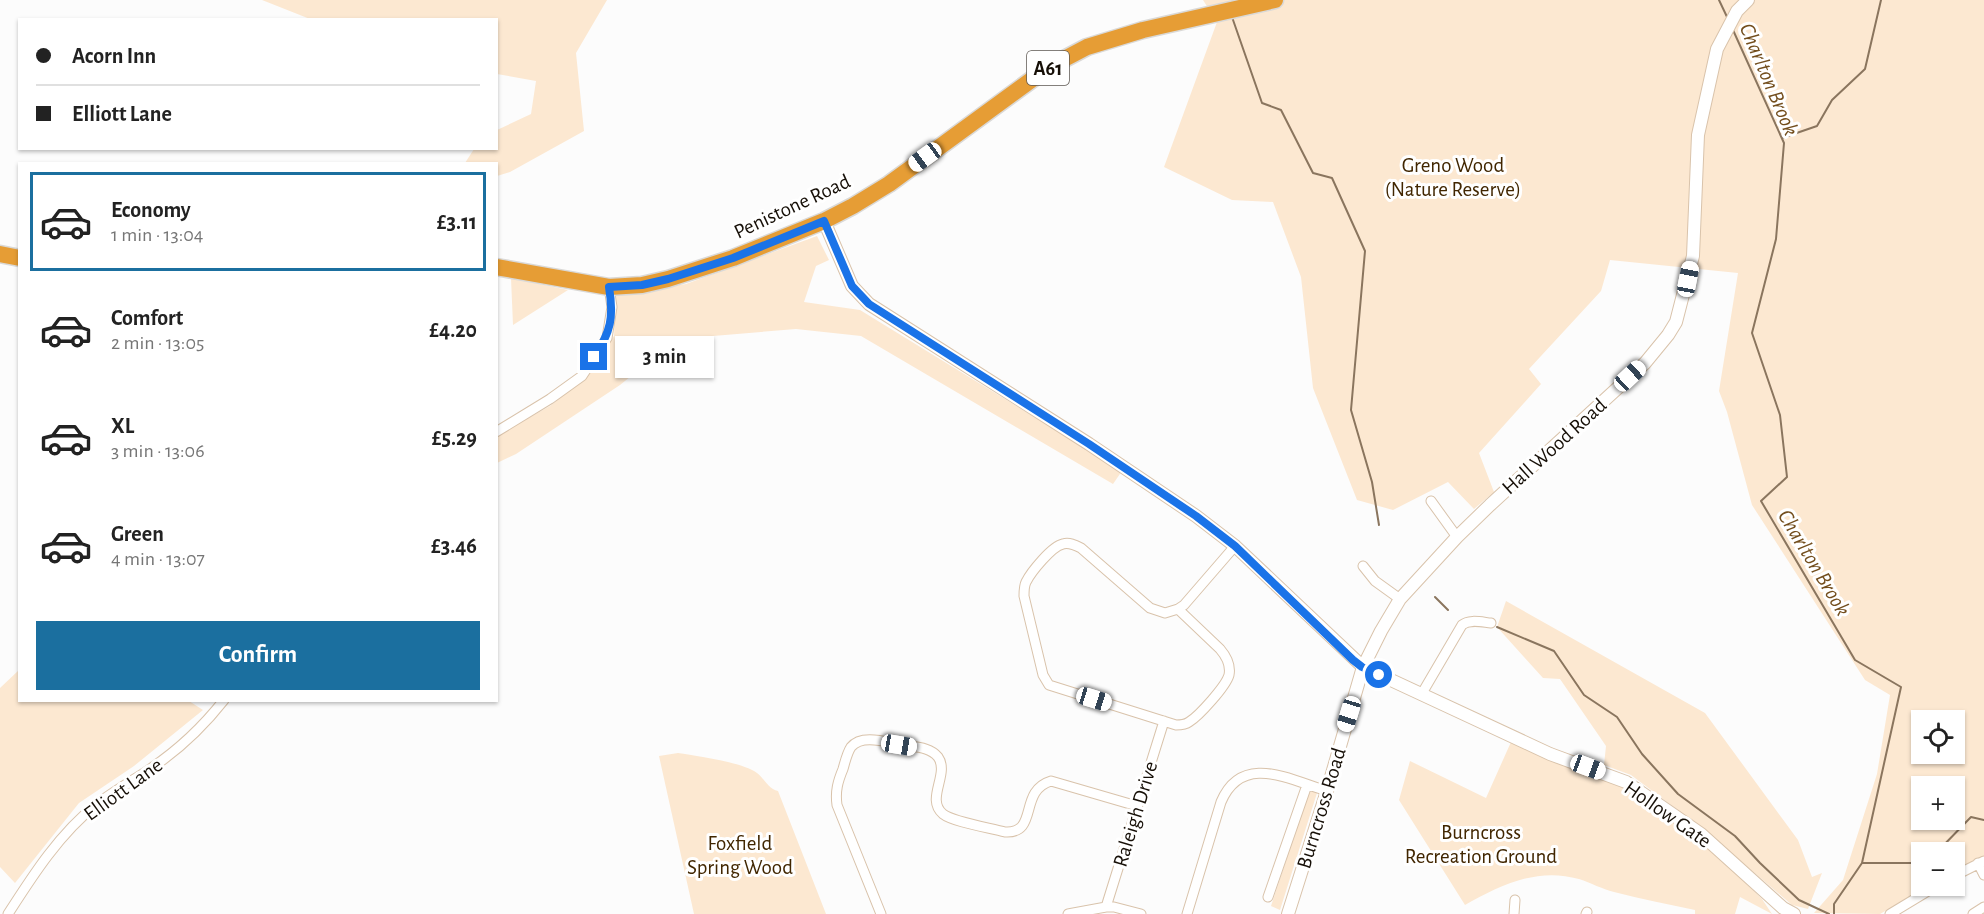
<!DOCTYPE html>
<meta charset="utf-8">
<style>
:root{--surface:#fff;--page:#f6f6f6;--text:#222;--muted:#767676;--line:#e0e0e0;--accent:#1b6f9f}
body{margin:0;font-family:"Alegreya Sans",sans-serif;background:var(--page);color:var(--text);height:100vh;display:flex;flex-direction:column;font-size:22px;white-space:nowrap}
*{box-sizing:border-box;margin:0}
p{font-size:20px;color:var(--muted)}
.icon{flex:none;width:33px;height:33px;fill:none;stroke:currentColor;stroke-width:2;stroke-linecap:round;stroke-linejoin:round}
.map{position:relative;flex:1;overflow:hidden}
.details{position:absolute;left:18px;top:162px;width:480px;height:540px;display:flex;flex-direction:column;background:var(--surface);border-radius:0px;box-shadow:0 2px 4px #0004}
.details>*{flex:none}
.hud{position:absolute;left:18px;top:18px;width:480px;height:132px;border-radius:0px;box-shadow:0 2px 4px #0004;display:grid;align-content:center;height:132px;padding:0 18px;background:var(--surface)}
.fabs{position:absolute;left:1911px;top:710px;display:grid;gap:12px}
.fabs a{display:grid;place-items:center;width:54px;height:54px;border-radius:0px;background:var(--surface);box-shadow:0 2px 4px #0004;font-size:30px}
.end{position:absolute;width:27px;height:27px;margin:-14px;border:8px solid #1a73e8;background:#fff;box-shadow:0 0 0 3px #fff}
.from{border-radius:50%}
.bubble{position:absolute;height:42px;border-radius:0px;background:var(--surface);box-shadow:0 2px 4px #0004;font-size:20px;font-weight:700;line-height:42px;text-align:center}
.car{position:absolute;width:18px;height:36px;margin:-18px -9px;border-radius:8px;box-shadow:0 0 4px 2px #0007;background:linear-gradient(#fff 24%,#345 0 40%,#fff 0 76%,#345 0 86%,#fff 0)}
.hud b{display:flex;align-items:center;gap:21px;height:57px;font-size:22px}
.hud b+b{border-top:2px solid var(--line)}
.hud i{width:15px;height:15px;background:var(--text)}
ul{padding:10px 0 0;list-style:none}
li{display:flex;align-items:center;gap:18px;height:99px;margin:0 12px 9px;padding:0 6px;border:3px solid transparent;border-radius:0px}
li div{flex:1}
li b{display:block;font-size:22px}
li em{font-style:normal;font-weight:700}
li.selected{border-color:var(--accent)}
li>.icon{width:54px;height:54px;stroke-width:1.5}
.action{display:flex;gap:12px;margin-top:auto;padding:12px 18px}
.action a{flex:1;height:69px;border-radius:0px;background:var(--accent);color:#fff;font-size:24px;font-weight:700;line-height:69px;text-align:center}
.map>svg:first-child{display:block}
</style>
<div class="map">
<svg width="1984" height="914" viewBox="0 0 1984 914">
<rect width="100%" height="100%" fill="#fcfcfc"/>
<path fill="#fce8d1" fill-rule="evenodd" d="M262 0H607L576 53 584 131 510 172 497 176 496 164 465 163 474 149 496 148 497 130 531 114 536 81 497 74 496 20 310 19Z
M1203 0H1984V856L1955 872 1954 852H1922V885H1931L1880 914 1814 913 1843 880 1877 774 1890 695 1865 680 1752 505 1727 412 1719 391 1738 273 1610 260 1601 291 1529 369 1541 384 1479 453 1494 492 1474 509 1448 482 1393 510 1357 500 1313 388 1301 277 1273 202 1232 200 1164 167 1217 22ZM1922 720H1954V753H1922ZM1922 786H1954V819H1922Z
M817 236 829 260 816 266 804 302 860 310 1122 471 1113 484 861 336 796 329 677 339 620 385 516 454 497 463 496 436 550 406 586 377 614 336 616 294 686 284Z
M511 278 568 290 513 325Z
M1506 601 1705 713 1798 840 1812 877 1822 873 1808 909 1792 905 1707 832 1631 775 1604 765 1606 746 1560 679 1543 678 1497 627Z
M19 670 20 700 189 701 203 710 134 766 79 803 15 883 0 867V688Z
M1511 742 1624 783 1701 838 1762 899 1772 914 1740 897 1735 914H1695V910C1668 904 1641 899 1614 892 1602 889 1591 883 1579 879 1537 867 1501 885 1465 905L1399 800 1410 761 1486 798Z
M678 753C697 756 742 762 757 773 764 778 768 789 778 791L826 914H694L659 756Z
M1312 791 1317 793 1280 910 1271 906 1308 794Z"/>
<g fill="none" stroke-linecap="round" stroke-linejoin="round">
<path stroke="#8a755e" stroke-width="2" d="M1719 0 1728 19
M1232 17 1262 103 1281 110 1313 173 1332 178 1365 251 1351 410 1372 482 1379 525
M1733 30 1784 143 1776 239 1752 333 1780 415 1787 477 1761 501 1855 660 1901 687 1862 863 1834 904V914
M1782 138 1817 126 1832 100 1865 69 1881 0
M1435 597 1448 610
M1497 627 1554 651 1584 695 1617 717 1642 754 1678 794 1735 836 1760 863 1799 900 1829 914
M1937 852 1971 817 1984 820
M1862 863H1922"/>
<defs>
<path id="street" d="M496 432 550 399 582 376 607 338 612 307 609 287
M1431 501 1457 537
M1363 566 1375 581 1400 599
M1178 609 1220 649C1226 656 1231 665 1229 675 1226 686 1199 716 1189 722 1185 725 1181 725 1176 725L1049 685 1043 675 1024 596C1024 591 1024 586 1026 582 1031 572 1052 546 1063 544 1069 542 1075 545 1081 548L1150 608 1165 613 1178 609 1184 605 1235 546
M1421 695 1462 625C1469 619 1481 622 1491 623
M1978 863 1984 875
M1954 876 1984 861
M1268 897 1307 785
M1106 907 1164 721
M8 914C33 875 60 833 97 804 113 792 130 782 147 771 176 752 202 728 224 700
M881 914 837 805C835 791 838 781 843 769 845 762 847 753 851 747 862 733 889 743 904 745 915 747 930 747 938 757 950 774 925 799 943 814 953 822 991 828 1005 832 1039 834 1018 791 1051 781L1137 806
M1068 914 1106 907H1114L1141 914
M1187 914 1221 802C1242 752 1290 780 1327 791
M1514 914 1515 900
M1586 914 1587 912
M1890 914 1938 885
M1973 914 1984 907"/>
<path id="secondary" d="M824 221 852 286 869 304 1089 444 1196 516 1235 546 1363 667 1550 754 1626 782 1701 834 1783 908 1794 914
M1288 914 1327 791 1363 667 1381 631 1400 599 1457 537 1490 505 1645 363 1668 335 1676 322 1693 256 1698 135 1717 49 1737 11 1748 0"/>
<path id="highway" d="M0 254 20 258
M496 267 609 287 642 285 668 279 733 258 824 221 853 206 889 184 1049 67 1087 47 1143 30 1275 0"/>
</defs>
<use href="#street" stroke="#d9c3ab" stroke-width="11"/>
<use href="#secondary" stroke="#d9c3ab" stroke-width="14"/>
<use href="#highway" stroke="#dad9d7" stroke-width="19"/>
<use href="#street" stroke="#fff" stroke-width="9"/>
<use href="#secondary" stroke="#fff" stroke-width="12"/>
<use href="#highway" stroke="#e69d35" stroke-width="16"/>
</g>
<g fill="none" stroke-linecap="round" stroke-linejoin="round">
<path stroke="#1a73e8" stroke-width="8" d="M594 357C611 332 614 317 609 287L642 285 668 279 733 258 824 221 852 286 869 304 1089 444 1196 516 1235 546 1353 660 1362 667 1379 675"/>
</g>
<g text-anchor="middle" stroke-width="6" stroke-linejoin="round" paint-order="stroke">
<rect fill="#fff" stroke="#5c5751" stroke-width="1.5" x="1027" y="51" width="42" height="34" rx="4.5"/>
<g font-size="20" font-weight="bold" fill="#160f07">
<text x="1048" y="75">A61</text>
</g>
<g font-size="21" fill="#412600" stroke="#fff">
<text x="1453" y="172">Greno Wood<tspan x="1453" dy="24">(Nature Reserve)</tspan></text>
<text x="1481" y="839">Burncross<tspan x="1481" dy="24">Recreation Ground</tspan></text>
<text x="740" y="850">Foxfield<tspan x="740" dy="24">Spring Wood</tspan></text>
</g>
<g font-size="21" fill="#160f07" stroke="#fff">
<text transform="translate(792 206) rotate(-25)" y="7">Penistone Road</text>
<text transform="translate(1554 446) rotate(-42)" y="7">Hall Wood Road</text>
<text transform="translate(123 789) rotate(-36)" y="7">Elliott Lane</text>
<text transform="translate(1321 808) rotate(-73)" y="7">Burncross Road</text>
<text transform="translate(1135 814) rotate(-73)" y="7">Raleigh Drive</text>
<text transform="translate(1668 814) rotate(35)" y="7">Hollow Gate</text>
</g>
<g font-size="22" font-style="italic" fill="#734e1d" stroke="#fff">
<text transform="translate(1770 79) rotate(67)" y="8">Charlton Brook</text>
<text transform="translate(1815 562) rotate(59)" y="8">Charlton Brook</text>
</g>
</g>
</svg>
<div class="fabs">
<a><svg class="icon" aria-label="locate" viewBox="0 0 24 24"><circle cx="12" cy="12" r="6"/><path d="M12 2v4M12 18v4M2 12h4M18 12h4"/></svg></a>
<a>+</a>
<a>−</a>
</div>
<i class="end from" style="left:1379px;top:675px"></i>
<i class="end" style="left:594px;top:357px"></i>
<div class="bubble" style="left:615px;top:336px;width:99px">3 min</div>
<i class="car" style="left:925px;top:157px;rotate:234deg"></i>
<i class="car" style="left:1688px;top:279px;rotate:11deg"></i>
<i class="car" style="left:1630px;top:376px;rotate:47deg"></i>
<i class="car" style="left:1094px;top:699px;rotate:107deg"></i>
<i class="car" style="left:1349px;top:714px;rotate:197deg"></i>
<i class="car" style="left:899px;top:745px;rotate:100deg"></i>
<i class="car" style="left:1588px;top:767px;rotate:110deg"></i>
<div class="hud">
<b><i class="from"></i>Acorn Inn</b>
<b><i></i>Elliott Lane</b>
</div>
<section class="details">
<ul>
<li class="selected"><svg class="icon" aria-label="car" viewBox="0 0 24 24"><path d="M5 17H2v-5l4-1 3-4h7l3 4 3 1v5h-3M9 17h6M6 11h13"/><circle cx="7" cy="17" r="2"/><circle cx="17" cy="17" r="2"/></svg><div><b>Economy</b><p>1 min · 13:04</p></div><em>£3.11</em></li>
<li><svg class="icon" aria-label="car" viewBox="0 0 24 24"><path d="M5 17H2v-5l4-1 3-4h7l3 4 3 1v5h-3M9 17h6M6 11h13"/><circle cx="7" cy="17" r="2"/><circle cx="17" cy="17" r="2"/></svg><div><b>Comfort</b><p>2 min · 13:05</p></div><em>£4.20</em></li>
<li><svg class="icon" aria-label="car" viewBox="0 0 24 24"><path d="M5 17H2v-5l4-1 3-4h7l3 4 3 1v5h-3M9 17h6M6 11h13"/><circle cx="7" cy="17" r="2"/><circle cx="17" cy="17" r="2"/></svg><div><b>XL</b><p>3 min · 13:06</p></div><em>£5.29</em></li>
<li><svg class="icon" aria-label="car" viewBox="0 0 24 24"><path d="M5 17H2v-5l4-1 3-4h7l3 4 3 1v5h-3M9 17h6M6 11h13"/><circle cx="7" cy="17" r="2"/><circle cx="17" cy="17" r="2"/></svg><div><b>Green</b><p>4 min · 13:07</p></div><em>£3.46</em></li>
</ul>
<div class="action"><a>Confirm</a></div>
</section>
</div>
